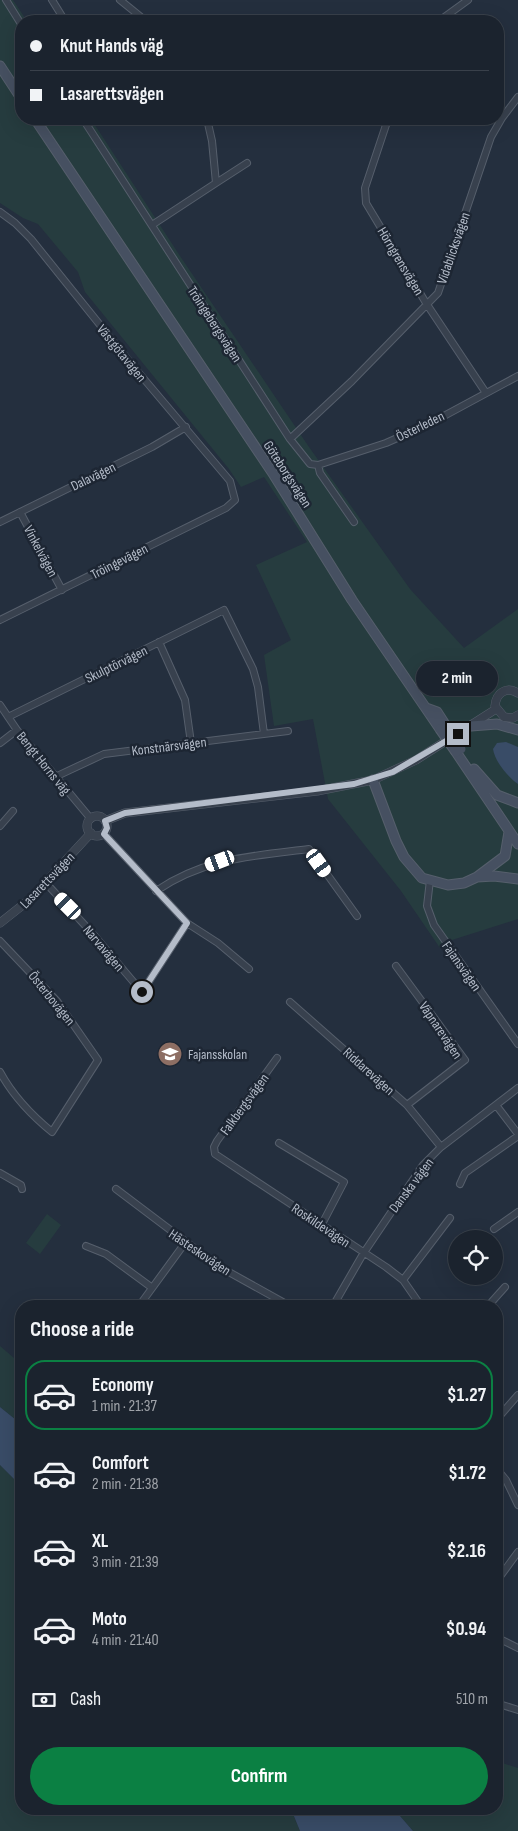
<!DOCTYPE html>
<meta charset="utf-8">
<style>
:root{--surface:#1b232e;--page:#282f3a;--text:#f1f3f6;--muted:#a0a4aa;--line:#39404a;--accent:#0b8043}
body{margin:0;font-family:"Sofia Sans Condensed",sans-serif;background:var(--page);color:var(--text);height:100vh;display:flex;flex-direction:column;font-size:19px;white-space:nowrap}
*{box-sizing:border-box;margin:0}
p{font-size:16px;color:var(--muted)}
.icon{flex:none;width:28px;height:28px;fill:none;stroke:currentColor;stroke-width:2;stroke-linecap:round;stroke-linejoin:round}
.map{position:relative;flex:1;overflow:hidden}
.sheet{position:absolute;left:15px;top:1300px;width:488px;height:515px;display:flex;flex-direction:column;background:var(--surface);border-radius:20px;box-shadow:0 5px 20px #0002,0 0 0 1px var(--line)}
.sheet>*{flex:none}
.hud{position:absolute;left:15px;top:15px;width:489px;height:110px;border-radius:20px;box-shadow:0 5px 20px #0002,0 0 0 1px var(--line);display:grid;align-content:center;height:110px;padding:0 15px;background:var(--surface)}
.tools{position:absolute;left:448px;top:1230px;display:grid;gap:10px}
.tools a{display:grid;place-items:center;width:55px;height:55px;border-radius:50%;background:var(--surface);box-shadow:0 5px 20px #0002,0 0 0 1px var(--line);font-size:25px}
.end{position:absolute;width:22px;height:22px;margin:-11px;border:6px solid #b4bcc9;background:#111;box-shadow:0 0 0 2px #111}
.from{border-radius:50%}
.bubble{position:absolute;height:35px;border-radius:18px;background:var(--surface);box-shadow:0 5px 20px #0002,0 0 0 1px var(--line);font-size:16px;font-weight:700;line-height:35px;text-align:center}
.car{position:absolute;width:15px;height:30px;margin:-15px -8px;border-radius:6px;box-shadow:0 0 4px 1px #0007;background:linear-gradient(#fff 24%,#345 0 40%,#fff 0 76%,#345 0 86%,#fff 0)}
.hud b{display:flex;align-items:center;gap:18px;height:48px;font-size:19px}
.hud b+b{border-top:1px solid var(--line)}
.hud i{width:12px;height:12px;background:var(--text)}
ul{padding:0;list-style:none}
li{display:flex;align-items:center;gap:15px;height:70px;margin:0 10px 8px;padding:0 5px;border:2px solid transparent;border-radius:20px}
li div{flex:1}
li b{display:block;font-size:19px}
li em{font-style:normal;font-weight:700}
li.on{border-color:var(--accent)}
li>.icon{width:45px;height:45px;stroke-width:1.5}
h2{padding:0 15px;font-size:22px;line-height:60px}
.pay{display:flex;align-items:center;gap:12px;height:55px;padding:0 15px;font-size:19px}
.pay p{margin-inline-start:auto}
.action{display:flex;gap:10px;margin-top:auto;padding:10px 15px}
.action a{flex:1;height:58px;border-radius:30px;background:var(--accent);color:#fff;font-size:20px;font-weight:700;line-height:58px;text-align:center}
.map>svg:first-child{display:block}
</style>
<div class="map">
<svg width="518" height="1831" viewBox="0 0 518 1831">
<rect width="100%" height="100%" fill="#242f3e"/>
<path fill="#263c3f" d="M0 0H13L27 21H21V119H91L180 256 309 447 410 589 464 648 518 609V919L452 940 440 948 401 891 328 799 313 719 274 726 264 655 291 640 256 565 307 542 264 477 241 487 229 469 85 292 78 272 38 224 23 218 0 203Z
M47 1214 61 1225 40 1254 26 1243Z
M0 1346 21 1364V1424L0 1407Z
M0 1465 21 1486V1809H291L300 1831H0Z
M496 1761 518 1768V1831H413L394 1809H496Z"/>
<path fill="#394c67" d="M506 742 518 747V784C508 777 495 762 493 749L497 743Z
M0 1407 21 1424V1486L0 1465Z
M291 1809H394L413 1831H300Z"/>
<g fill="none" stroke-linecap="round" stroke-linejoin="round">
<defs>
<path id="minor" d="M6 0 21 24
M52 0 65 21
M120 0 146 21
M439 21 468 0
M83 119 290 439 310 464 318 465 386 443 429 424 518 376
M388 119 365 188 366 203 426 303 486 393
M216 183 247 163
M0 212 15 223 31 239 133 366 230 481 235 500 226 508 0 620
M152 225 216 183 212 141 207 119
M290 439 352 381 438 293 491 137 502 118 518 97
M318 465 320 473 354 522
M20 512 62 590
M0 522 152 447 186 427
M159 642 185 700 191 743
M0 705 17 730 91 819
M8 717 224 610 253 669 258 687 264 734
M0 743 17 730
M55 777 104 754 288 731
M0 826 13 811
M104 834 187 923 218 943 249 969
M430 880 427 906 434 925 518 1044
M45 882 93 934 142 992 187 923
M156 891C205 858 252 856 309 849L357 916
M0 941 57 1001 98 1060 52 1132C31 1115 13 1096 0 1072
M396 966 465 1060 407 1105
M290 1002 407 1105 441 1147
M277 1058 217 1141 214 1147 215 1154 386 1267 403 1280 421 1306
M496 1105 518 1134
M279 1143 344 1182 321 1226
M0 1173 21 1185 22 1189
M460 1184 465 1173 518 1136
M116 1189 218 1266 290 1306
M494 1229 518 1212
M86 1246 106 1254 151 1287
M403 1280 450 1218
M139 1306 185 1243
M333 1306 363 1254 423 1165 441 1147 518 1088
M488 1306 505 1287
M496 1420 518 1395
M496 1468 506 1480 518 1505
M496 1582 518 1552
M496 1637 518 1648
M496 1703 518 1710"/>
<path id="tertiary" d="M518 693C506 686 496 693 495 706L504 717 513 718 518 715
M87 826a10 10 0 1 1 20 0a10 10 0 1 1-20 0Z
M105 821 125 813 317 791 373 780 416 760 496 709
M0 923 29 900 91 833"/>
<path id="secondary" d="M0 66 21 98
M35 119 274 475 352 600 440 729
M426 708 437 712 446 726
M471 726 497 724 518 730
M456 752 518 844
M474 769 497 795 518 803
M373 780 396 841 404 857 422 878 448 885 464 883 477 877 505 856 509 832
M477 877 494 876 518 879"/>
</defs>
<use href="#minor" stroke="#565f6c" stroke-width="8"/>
<use href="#tertiary" stroke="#565f6c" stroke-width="9"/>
<use href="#secondary" stroke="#565f6c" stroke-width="11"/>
<use href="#minor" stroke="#38414e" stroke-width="6"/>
<use href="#tertiary" stroke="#38414e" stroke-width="8"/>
<use href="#secondary" stroke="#465061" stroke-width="9"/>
<defs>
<path id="secondary-bridge" d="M446 726 461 749
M440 729 456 752"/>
</defs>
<use href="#secondary-bridge" stroke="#565f6c" stroke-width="11" stroke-linecap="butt"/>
<use href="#secondary-bridge" stroke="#465061" stroke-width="9"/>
</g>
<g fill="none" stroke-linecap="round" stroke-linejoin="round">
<path stroke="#b4bcc9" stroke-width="6" d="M142 992 187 923 104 834 107 828 105 821 125 813 354 784 393 772 458 734"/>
</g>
<defs>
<symbol id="school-disc" viewBox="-11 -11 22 22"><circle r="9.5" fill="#8d6e63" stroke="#1d2633"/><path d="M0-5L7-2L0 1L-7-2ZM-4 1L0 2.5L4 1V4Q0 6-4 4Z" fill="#fff"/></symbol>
</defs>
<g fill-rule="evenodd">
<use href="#school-disc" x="156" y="1040" width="28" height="28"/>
</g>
<g text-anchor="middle" stroke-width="5" stroke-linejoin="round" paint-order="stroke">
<g font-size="14" fill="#b4bcc9" stroke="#1d2633">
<text transform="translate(453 248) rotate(-71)" y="5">Vidablicksvägen</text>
<text transform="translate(401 261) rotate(59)" y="5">Hörngrensvägen</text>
<text transform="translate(215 324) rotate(57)" y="5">Tröingebergsvägen</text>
<text transform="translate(122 353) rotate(51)" y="5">Västgötavägen</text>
<text transform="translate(420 426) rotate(-26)" y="5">Österleden</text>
<text transform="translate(288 474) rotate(57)" y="5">Göteborgsvägen</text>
<text transform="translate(93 476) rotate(-26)" y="5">Dalavägen</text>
<text transform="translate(41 551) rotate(62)" y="5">Vinkelvägen</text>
<text transform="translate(119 561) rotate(-27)" y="5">Tröingevägen</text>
<text transform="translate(116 664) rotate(-26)" y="5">Skulptörvägen</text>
<text transform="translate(169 746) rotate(-7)" y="5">Konstnärsvägen</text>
<text transform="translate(44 763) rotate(51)" y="5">Bengt Horns väg</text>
<text transform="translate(47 880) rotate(-46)" y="5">Lasarettsvägen</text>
<text transform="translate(104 948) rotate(50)" y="5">Narvavägen</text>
<text transform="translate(462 966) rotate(55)" y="5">Fajansvägen</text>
<text transform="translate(52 998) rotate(51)" y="5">Österbovägen</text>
<text transform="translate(441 1030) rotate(56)" y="5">Väpnarevägen</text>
<text transform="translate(369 1071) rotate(42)" y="5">Riddarevägen</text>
<text transform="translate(244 1104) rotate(-54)" y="5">Falkbergsvägen</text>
<text transform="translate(411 1185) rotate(-53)" y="5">Danska vägen</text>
<text transform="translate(321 1225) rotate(34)" y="5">Roskildevägen</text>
<text transform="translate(200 1252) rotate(34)" y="5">Hästeskovägen</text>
</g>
<g font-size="14" fill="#b4bcc9" stroke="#1d2633" text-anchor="start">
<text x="188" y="1059">Fajansskolan</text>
</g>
</g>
</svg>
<div class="tools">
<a><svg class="icon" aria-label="locate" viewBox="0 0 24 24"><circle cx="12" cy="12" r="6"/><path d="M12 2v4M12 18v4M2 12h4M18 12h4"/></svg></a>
</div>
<i class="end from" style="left:142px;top:992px"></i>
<i class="end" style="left:458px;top:734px"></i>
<div class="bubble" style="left:416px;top:661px;width:82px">2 min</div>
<i class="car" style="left:220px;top:861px;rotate:249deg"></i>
<i class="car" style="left:319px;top:863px;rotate:144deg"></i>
<i class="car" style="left:68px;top:906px;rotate:315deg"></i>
<div class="hud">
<b><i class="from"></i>Knut Hands väg</b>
<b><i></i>Lasarettsvägen</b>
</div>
<section class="sheet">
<h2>Choose a ride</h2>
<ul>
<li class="on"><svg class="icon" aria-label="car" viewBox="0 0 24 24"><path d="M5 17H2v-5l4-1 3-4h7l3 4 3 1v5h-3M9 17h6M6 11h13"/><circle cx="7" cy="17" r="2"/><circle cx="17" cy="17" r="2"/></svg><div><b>Economy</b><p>1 min · 21:37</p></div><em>$1.27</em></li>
<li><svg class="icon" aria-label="car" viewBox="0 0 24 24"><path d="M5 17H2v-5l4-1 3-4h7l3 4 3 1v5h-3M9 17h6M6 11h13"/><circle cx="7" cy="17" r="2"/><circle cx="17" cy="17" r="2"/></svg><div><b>Comfort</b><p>2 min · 21:38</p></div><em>$1.72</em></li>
<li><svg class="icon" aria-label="car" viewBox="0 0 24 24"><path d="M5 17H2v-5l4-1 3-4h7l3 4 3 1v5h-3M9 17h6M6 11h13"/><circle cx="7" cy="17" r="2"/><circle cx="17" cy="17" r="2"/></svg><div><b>XL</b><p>3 min · 21:39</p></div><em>$2.16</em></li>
<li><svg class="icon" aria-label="car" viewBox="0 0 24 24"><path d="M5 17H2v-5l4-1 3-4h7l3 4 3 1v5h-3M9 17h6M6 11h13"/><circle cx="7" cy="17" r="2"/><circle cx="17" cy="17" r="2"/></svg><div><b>Moto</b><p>4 min · 21:40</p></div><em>$0.94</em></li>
</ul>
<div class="pay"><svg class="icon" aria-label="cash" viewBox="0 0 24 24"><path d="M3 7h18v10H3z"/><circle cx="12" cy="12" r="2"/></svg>Cash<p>510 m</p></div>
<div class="action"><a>Confirm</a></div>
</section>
</div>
